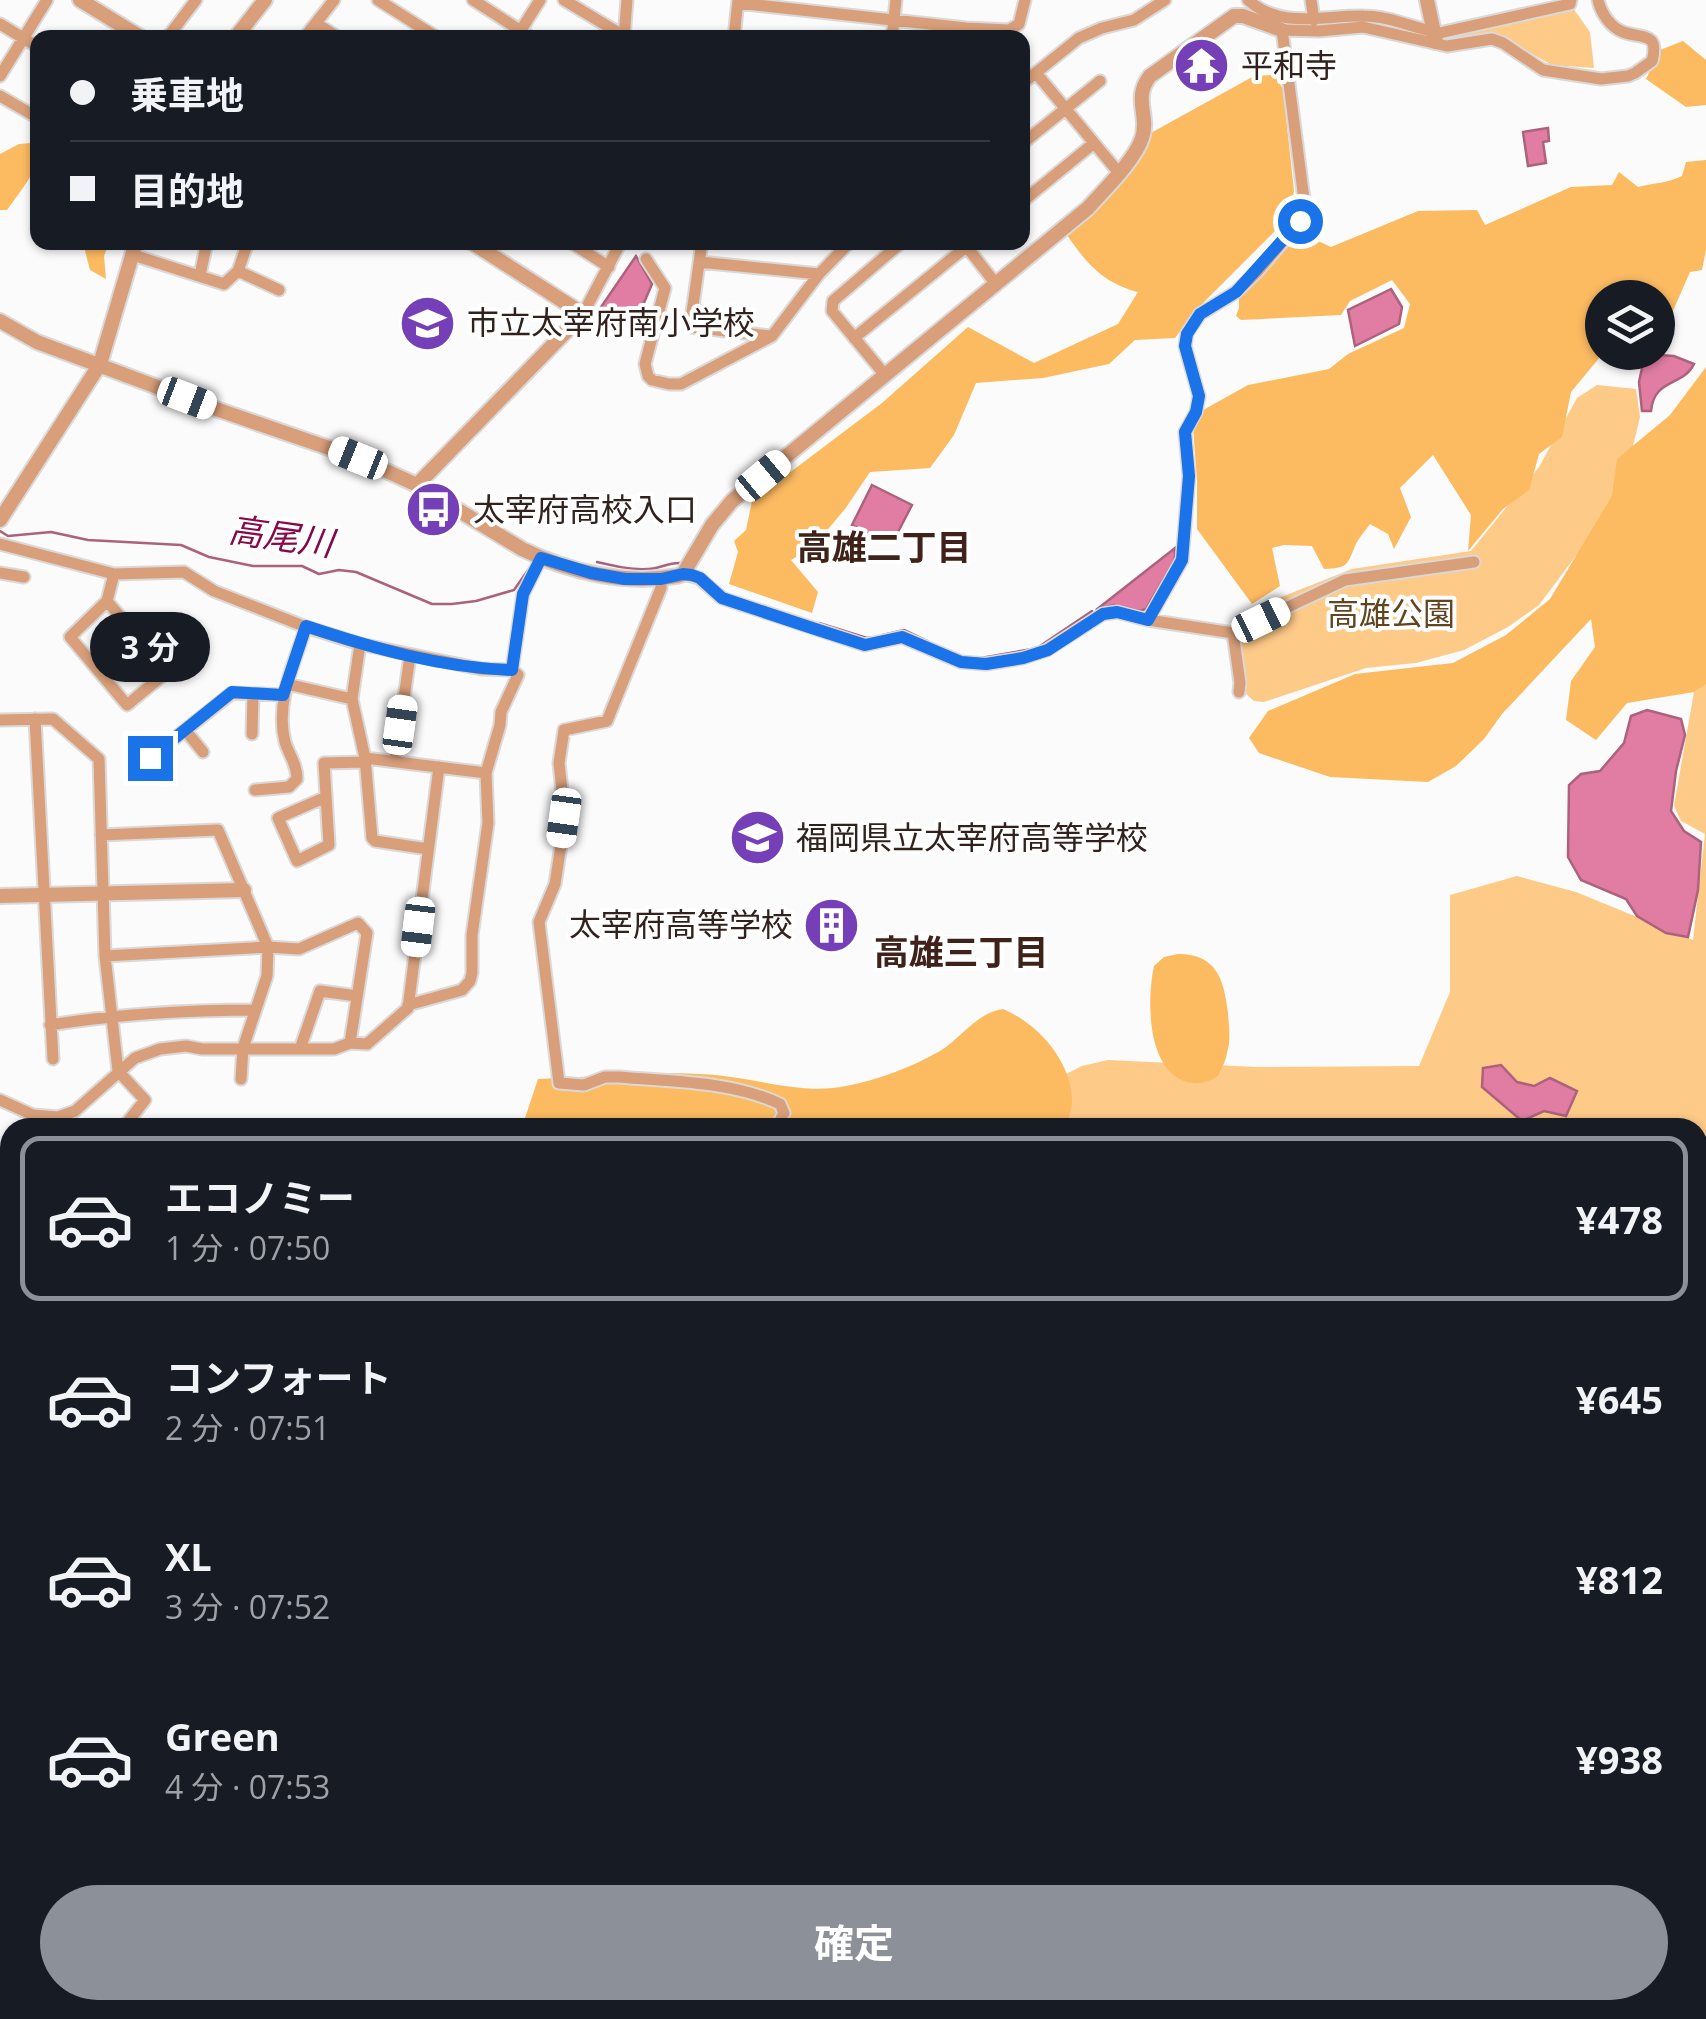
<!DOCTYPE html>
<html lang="ja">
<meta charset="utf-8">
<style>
:root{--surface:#171b24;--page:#20242c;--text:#f1f3f6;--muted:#9ea1a6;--line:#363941;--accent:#8c9099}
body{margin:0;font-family:"Open Sans","Noto Sans JP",sans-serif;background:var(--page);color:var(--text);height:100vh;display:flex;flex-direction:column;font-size:38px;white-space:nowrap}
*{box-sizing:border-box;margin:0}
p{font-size:32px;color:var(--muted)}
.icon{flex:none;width:55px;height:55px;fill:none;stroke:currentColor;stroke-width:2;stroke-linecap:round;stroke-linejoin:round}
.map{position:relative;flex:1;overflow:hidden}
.sheet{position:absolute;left:0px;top:1118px;width:1708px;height:902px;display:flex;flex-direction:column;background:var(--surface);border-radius:30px 30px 0 0;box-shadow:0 2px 8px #0004}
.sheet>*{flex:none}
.guide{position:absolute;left:30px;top:30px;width:1000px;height:220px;border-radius:20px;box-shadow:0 2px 8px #0004;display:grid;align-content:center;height:220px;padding:0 40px;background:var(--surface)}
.buttons{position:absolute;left:1585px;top:280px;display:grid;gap:20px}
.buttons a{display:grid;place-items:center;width:90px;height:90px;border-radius:50%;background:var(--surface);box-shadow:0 2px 8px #0004;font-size:50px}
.end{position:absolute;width:45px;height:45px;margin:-22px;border:12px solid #1a73e8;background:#fff;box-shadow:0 0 0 5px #fff}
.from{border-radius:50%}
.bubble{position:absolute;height:70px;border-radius:35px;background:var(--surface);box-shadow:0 2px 8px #0004;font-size:32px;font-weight:700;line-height:70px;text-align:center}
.car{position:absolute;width:30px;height:60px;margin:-30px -15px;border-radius:12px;box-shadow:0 0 8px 2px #0007;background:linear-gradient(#fff 24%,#345 0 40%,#fff 0 76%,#345 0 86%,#fff 0)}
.guide b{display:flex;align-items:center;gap:35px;height:95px;font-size:38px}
.guide b+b{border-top:2px solid var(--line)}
.guide i{width:25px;height:25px;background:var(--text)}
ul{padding:18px 0 0;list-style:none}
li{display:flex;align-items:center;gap:30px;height:165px;margin:0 20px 15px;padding:0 20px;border:5px solid transparent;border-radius:20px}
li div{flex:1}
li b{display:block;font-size:38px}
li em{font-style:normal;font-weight:700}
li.on{border-color:var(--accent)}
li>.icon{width:90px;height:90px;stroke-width:1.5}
.cta{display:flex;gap:20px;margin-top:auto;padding:20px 40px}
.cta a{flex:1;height:115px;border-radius:60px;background:var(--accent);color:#fff;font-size:40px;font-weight:700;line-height:115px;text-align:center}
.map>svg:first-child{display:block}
</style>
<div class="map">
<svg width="1706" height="2019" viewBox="0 0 1706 2019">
<rect width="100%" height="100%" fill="#fbfbfb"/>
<path fill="#feca88" d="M1573 8 1590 32 1594 68 1552 65 1500 36 1486 35 1451 41 1449 38V35Z
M1597 385 1636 389 1640 417 1619 504 1596 529 1539 605 1508 627 1464 650 1416 663 1366 668 1264 702 1254 701 1245 693 1239 639 1246 611 1352 569 1471 551 1539 467 1577 398Z
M1706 681V1513L1698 1508V1128H958L1082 1066 1108 1060 1256 1067 1419 1066 1450 992V895L1517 876 1576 892 1693 940 1705 834 1681 821 1674 806 1694 692Z
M901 2010H1144L1125 2019H892Z"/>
<path fill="#fcba61" d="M1683 41 1706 60V105L1686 107 1646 79 1660 50Z
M1274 75 1283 89 1294 191 1290 216 1194 312 1175 338 1135 340 1109 364 1043 378 976 383 954 435 930 468 870 472 845 509 813 547 791 560 818 592 812 613 729 584 738 552 734 541 746 530 752 501 882 403 968 327 1034 363 1118 324 1138 292C1103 283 1087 264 1067 235L1113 187 1149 134 1254 76Z
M31 143C35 149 38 151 38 158 36 173 16 197 7 210H0V154L19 144Z
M1706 160V250L1702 270 1690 272 1665 329 1658 334V298H1602V352L1633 353 1600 357 1571 392 1562 437 1539 454 1529 490 1503 509 1468 551 1471 515 1433 455 1400 488 1411 517 1394 549 1388 534 1370 524C1365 531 1358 539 1355 546 1347 566 1347 568 1324 569L1312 546 1284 545 1272 548 1280 586 1252 604 1197 529V480L1193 427 1205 409 1248 385 1329 369 1348 354 1404 328 1410 304 1392 280 1350 301 1341 315 1241 320 1236 316 1239 308V295L1297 231 1331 247 1418 211 1477 210 1485 225 1571 187 1612 185 1619 172 1638 187C1654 183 1668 183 1682 176L1686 162Z
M83 243H109L104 256 106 279 90 270Z
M1706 367V684L1694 692 1627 703 1596 740 1566 720 1571 681 1595 647 1591 619 1502 714 1484 739 1456 766 1428 782 1330 777 1259 753 1249 738 1268 711 1355 674 1453 663 1506 635 1550 599 1612 496 1617 459 1670 415Z
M1178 954C1217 954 1224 980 1228 1013 1229 1027 1231 1040 1227 1053 1226 1061 1221 1069 1218 1076 1208 1082 1200 1085 1187 1082 1146 1070 1147 999 1154 966L1164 957Z
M1003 1009C1039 1024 1073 1063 1072 1103 1071 1111 1068 1120 1066 1128H527L525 1118 538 1079C597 1077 657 1070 716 1075 758 1079 804 1095 846 1086 878 1080 912 1067 940 1051 961 1038 978 1012 1003 1009Z"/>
<path fill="#e17da3" stroke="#ac627b" stroke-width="2.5" d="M1548 128 1549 141 1543 142 1546 163 1528 166 1523 132Z
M636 256 652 284 634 326 601 307Z
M1391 289 1402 307 1399 324 1355 346 1348 310Z
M1645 354 1674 356 1694 364C1683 387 1654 378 1651 411H1642L1639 382Z
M872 485 912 505 896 536 887 532 882 541 852 525Z
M1175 548V560L1146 609 1139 611 1114 605 1096 610Z
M1647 710 1681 719 1685 735 1676 771 1671 811 1684 831 1701 842 1698 890 1688 937 1666 933 1637 916 1626 899 1581 880 1568 857 1569 785 1581 774 1600 771 1624 743 1631 716Z
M1501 1065 1517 1082 1534 1086 1550 1078 1577 1091 1566 1116 1544 1111 1522 1121 1482 1087 1483 1068Z"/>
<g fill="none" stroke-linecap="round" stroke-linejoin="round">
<path stroke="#ac627b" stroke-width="2.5" d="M0 531 8 536 51 532 88 540 181 545 209 557 253 566H302L319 574 339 570 356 572 432 604H452L476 601 514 590 533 563
M597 562C614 566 631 570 648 569 660 569 668 562 681 563
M819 623 867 638 876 637
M883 635 904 630 927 641
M1040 646 1092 611
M981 658 1032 649"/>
<path stroke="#e17da3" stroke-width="18" d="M1698 1777 1706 1775"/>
<defs>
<path id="minor" d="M378 0 438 38
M473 0 532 38
M564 0 624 36 634 38
M1248 0C1281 30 1324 15 1364 16 1387 16 1412 27 1435 32
M1311 0 1314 20
M738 3 966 28 1009 30 1019 24 1025 0
M316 23 339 38
M0 24 38 47
M1435 34 1570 4 1571 0
M167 38 196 0
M304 38 334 0
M516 38 540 0
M624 38 627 0
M734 38 738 0
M892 38 896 0
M1036 73 1119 173
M0 76 47 0
M1022 84 1079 38 1102 28 1134 20 1165 0
M0 96 38 118
M1022 144 1100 81
M1022 202 1094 143
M570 242 609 267
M702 242 690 327 770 336
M963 242 996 284
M133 255 224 284 238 271 247 245
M646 259 665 288 645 364 648 376 652 380 669 384H681L772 336 819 274 850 242
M699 262 819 274
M238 271 279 290
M200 275 207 242
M583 314 621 242
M854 338 972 242
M885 375 832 311 833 301 902 242
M0 544 114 574 184 572 214 591 306 627 360 644 481 669 512 670 523 594 541 558
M0 573 24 577
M683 574 699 578 722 598 865 645 902 637 961 662 986 664 1023 658 1047 650 1103 614 1117 612 1148 620 1233 633 1345 580 1474 562
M661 579V588L607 721 564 730 559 763 565 819 555 884 539 922 559 1083 584 1085 605 1077H619C672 1082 732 1081 780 1104L784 1113 776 1128
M107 601 167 672 127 705 70 637 107 601 114 574
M1148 620 1182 560 1189 476 1185 432 1196 412 1199 396 1185 346 1187 333 1200 314 1236 292 1257 272 1298 224 1305 207 1282 30 1319 31 1363 27 1447 46 1492 39 1503 43 1543 70 1601 79 1628 76 1635 73 1652 61C1660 31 1641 39 1623 32 1610 27 1601 13 1598 0
M1233 633 1240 683 1239 692
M360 644 352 699 365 758 372 838 375 841 428 849
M287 684 352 699
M35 719 53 1059
M0 720 53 719 99 759 105 956 118 1071 145 1100 123 1128
M186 731 203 752
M252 734 253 694
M150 758 232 693 283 695
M365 758 486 773 488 823 472 935V973L470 981 462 990 408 1005
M395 760 410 656
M486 773 500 725 501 712 518 675 512 670
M255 790 289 787 297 779C297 764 289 755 285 742 275 703 294 663 306 627
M326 797 278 818 297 861 329 845 324 763 366 762
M101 835 218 830 268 947 267 976 243 1048 241 1079
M105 956 268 947 299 949 358 923 367 933 350 1043
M50 1025C119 1014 185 1010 255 1010
M300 1049 320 991 357 996
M0 1100 33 1115 58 1117 75 1111 135 1058 160 1049 186 1046 202 1049H334L350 1043 367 1044 408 1008 439 767
M0 1203 10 1194
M0 1254 10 1262
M0 1326 10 1327
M0 1387 10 1386
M1698 1623 1706 1620
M1698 1669 1706 1666
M1698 1936 1706 1918
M0 1985 10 1988
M1698 1989 1706 1994
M79 2010 113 2019
M184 2019 192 2010
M884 2019 892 2010"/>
<path id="tertiary" d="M80 0 142 38
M1427 0 1436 42
M235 38 265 0
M0 321 37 342 216 409 358 458 417 485 522 549C569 572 625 585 677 576L683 574 712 525 732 501 1088 208C1104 190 1135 160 1142 138 1150 116 1132 99 1150 76L1234 16H1243L1282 30
M417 485 583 314 471 242
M0 520 100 364 136 242
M0 896 244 890
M0 1923 10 1893"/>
<path id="primary" d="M0 1510 10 1516
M1698 1638 1706 1635
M1698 1654 1706 1652
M0 1950 10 1953
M0 1965 10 1968
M240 2010 319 2019
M365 2010 403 2019
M1537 2010 1546 2019
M1172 2019 1185 2010"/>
</defs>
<use href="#minor" stroke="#dbd8d8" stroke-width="15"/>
<use href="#tertiary" stroke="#dbd8d8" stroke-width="18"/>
<use href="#primary" stroke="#dbd8d8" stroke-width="21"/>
<use href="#minor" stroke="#d89f7a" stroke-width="11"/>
<use href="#tertiary" stroke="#d89f7a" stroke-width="14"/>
<use href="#primary" stroke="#a4530c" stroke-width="18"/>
</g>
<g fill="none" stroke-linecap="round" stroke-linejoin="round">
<path stroke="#1a73e8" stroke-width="12" d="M150 758 232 692 283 695 306 626C372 648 442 668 512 670L523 594 541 558 591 573 625 579H661L683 574 692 575 700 578 722 598 812 628 865 645 902 637 961 662 986 664 1023 658 1048 650 1103 614 1117 612 1148 620 1182 560 1189 476 1185 432 1196 412 1199 396 1185 346 1187 334 1200 314 1236 292 1300 221"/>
</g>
<defs>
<symbol id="temple-disc" viewBox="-11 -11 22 22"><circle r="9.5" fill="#7540b7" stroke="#fff"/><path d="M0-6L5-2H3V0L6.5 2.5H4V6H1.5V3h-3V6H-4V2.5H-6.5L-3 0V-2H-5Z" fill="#fff"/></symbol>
<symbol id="school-disc" viewBox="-11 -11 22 22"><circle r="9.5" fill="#7540b7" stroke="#fff"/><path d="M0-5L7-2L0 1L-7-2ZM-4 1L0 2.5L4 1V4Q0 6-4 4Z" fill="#fff"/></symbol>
<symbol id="bus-disc" viewBox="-11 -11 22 22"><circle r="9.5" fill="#7540b7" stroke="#fff"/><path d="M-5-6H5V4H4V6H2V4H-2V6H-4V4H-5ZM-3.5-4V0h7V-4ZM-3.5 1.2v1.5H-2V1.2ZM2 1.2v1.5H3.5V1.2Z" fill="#fff"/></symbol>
<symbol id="building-disc" viewBox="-11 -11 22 22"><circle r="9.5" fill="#7540b7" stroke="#fff"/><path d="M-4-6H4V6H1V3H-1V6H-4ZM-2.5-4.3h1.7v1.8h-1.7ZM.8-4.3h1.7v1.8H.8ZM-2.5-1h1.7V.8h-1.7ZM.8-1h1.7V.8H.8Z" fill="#fff"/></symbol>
</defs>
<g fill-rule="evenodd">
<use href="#temple-disc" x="1170" y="34" width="63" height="63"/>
<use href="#school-disc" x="396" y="292" width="63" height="63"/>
<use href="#bus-disc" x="402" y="478" width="63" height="63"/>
<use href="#school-disc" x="726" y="806" width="63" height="63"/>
<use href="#building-disc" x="800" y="894" width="63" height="63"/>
</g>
<g text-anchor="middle" stroke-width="8" stroke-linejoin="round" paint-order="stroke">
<g font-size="32" fill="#31221e" stroke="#fff" text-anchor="start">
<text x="1241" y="77">平和寺</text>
<text x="467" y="334">市立太宰府南小学校</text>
<text x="473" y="521">太宰府高校入口</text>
<text x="796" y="849">福岡県立太宰府高等学校</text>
<text x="793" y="936" text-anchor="end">太宰府高等学校</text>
</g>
<g font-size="32" fill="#604520" stroke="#fff">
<text x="1391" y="625">高雄公園</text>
</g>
<g font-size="35" font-style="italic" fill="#85094b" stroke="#fff">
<text transform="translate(281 537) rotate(8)" y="12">高尾川</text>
</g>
<g font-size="35" font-weight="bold" fill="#3f221a" stroke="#fff">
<text x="884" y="560">高雄二丁目</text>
<text x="961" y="965">高雄三丁目</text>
</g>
</g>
</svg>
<div class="buttons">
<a><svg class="icon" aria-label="layers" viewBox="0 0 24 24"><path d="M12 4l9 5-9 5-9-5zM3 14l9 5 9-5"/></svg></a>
</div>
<i class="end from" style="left:1300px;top:221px"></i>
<i class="end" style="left:150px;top:758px"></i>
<div class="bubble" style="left:90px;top:612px;width:120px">3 分</div>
<i class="car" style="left:187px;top:398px;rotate:111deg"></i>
<i class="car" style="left:358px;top:458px;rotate:292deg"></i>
<i class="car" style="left:763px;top:476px;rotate:50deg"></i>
<i class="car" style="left:1261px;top:620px;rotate:64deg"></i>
<i class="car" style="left:400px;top:725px;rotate:8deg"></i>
<i class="car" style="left:564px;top:818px;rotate:188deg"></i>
<i class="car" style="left:418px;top:927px;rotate:187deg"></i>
<div class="guide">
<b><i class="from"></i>乗車地</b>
<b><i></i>目的地</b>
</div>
<section class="sheet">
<ul>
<li class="on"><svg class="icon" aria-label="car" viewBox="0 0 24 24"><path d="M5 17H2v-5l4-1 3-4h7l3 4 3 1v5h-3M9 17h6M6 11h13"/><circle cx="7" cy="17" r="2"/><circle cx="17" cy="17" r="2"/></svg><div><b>エコノミー</b><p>1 分 · 07:50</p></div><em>¥478</em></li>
<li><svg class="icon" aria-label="car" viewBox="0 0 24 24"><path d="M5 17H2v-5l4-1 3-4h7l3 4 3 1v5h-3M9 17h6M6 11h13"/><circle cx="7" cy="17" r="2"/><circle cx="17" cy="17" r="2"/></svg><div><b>コンフォート</b><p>2 分 · 07:51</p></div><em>¥645</em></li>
<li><svg class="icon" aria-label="car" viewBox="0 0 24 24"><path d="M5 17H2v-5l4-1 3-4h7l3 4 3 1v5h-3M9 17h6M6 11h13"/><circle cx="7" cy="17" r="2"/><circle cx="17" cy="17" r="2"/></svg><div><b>XL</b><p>3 分 · 07:52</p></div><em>¥812</em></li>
<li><svg class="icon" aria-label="car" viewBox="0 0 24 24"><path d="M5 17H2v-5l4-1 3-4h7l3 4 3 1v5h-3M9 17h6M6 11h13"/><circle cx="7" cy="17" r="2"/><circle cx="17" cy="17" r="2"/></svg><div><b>Green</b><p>4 分 · 07:53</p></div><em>¥938</em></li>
</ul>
<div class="cta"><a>確定</a></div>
</section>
</div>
